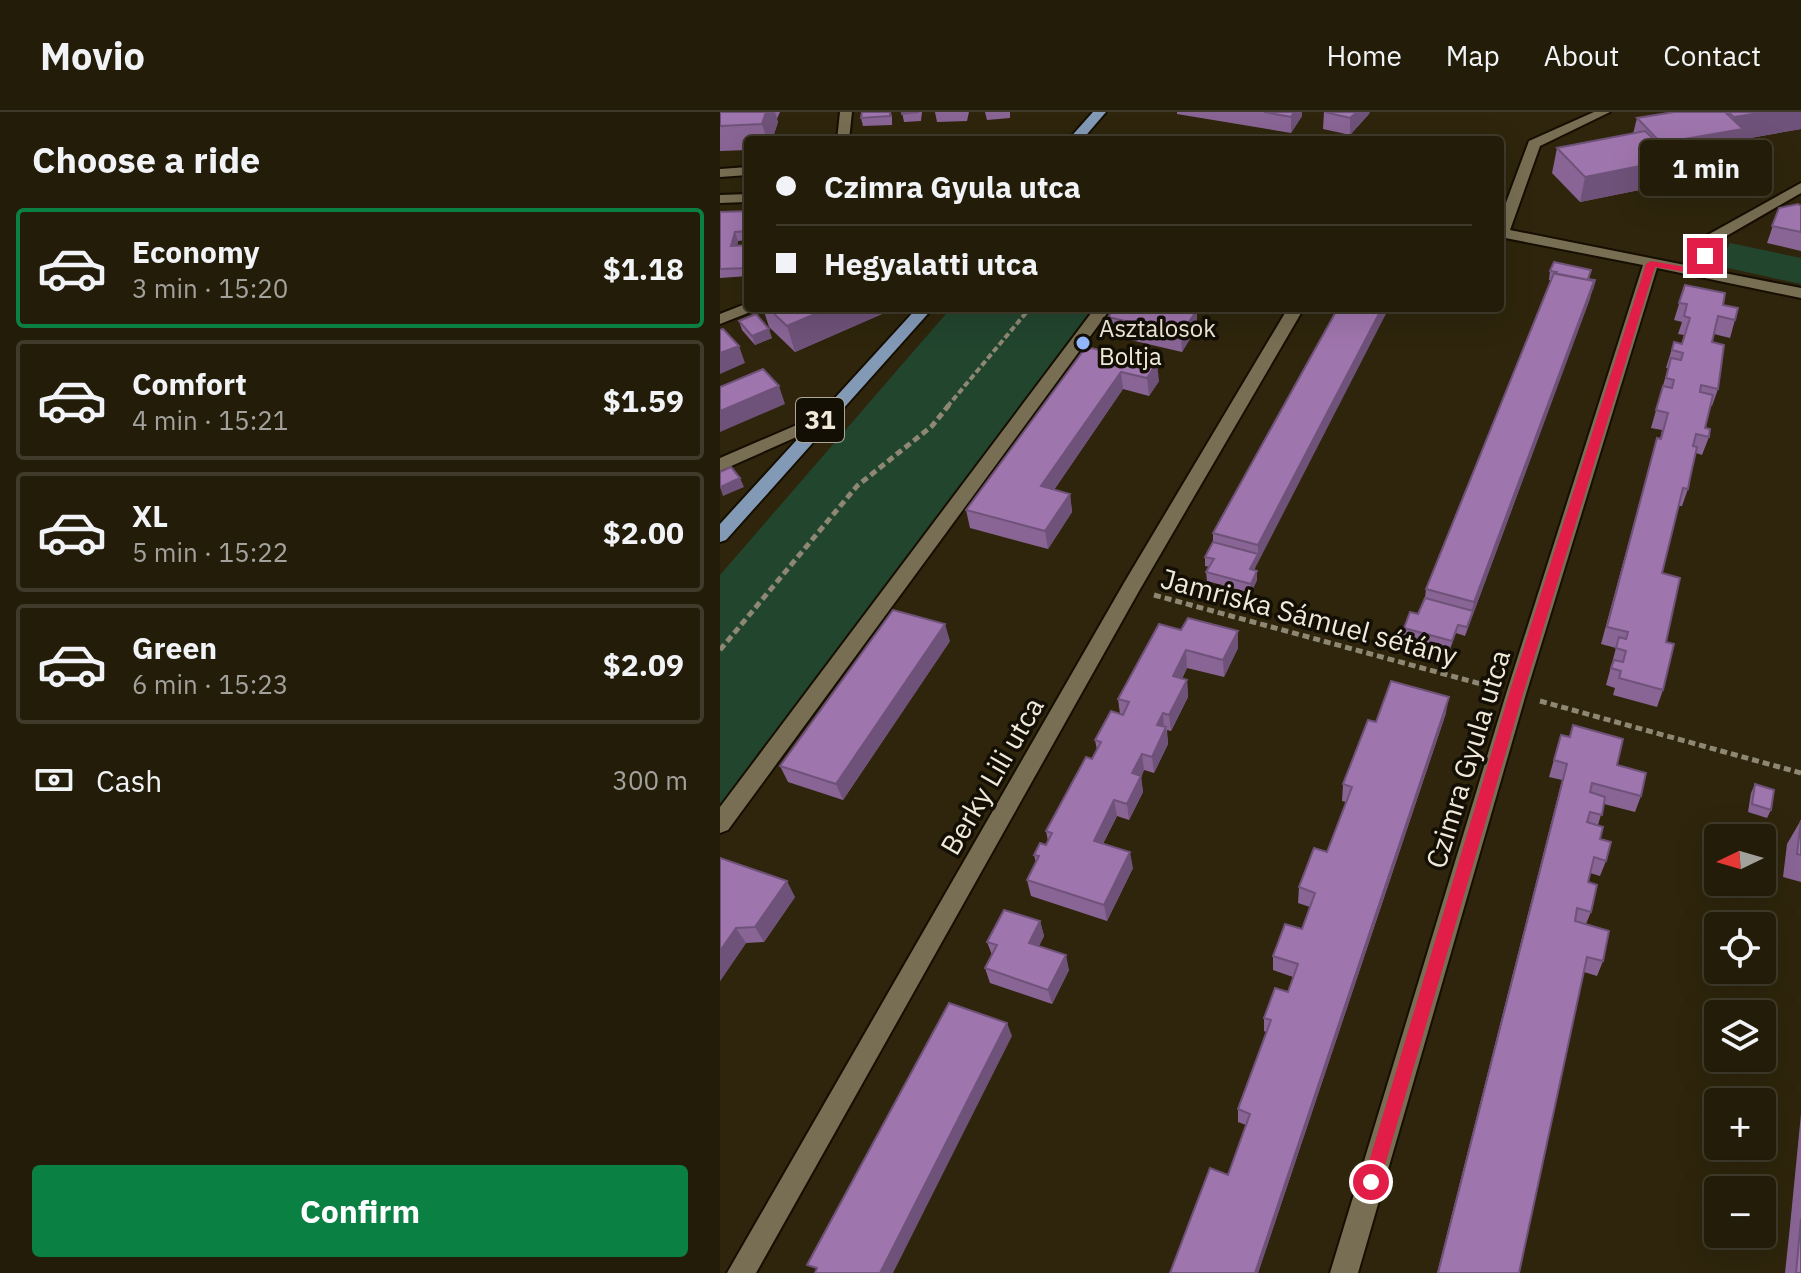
<!DOCTYPE html>
<meta charset="utf-8">
<style>
:root{--surface:#221c09;--page:#2a2512;--text:#f1f3f6;--muted:#a2a19c;--line:#3f3a2a;--accent:#0b8043}
body{margin:0;font-family:"IBM Plex Sans",sans-serif;background:var(--page);color:var(--text);height:100vh;display:flex;flex-direction:column;font-size:30px;white-space:nowrap}
*{box-sizing:border-box;margin:0}
p{font-size:26px;color:var(--muted)}
.icon{flex:none;width:44px;height:44px;fill:none;stroke:currentColor;stroke-width:2;stroke-linecap:round;stroke-linejoin:round}
.map{position:relative;flex:1;overflow:hidden}
.details{display:flex;flex-direction:column;background:var(--surface);width:720px}
.details>*{flex:none}
.banner{position:absolute;left:24px;top:24px;width:760px;height:176px;border-radius:8px;box-shadow:0 8px 32px #0002,0 0 0 2px var(--line);display:grid;align-content:center;height:176px;padding:0 32px;background:var(--surface)}
.needle{width:52px;rotate:265deg}
.tools{position:absolute;left:984px;top:712px;display:grid;gap:16px}
.tools a{display:grid;place-items:center;width:72px;height:72px;border-radius:8px;background:var(--surface);box-shadow:0 8px 32px #0002,0 0 0 2px var(--line);font-size:40px}
.end{position:absolute;width:36px;height:36px;margin:-18px;border:10px solid #e11d48;background:#fff;box-shadow:0 0 0 4px #fff}
.from{border-radius:50%}
.bubble{position:absolute;height:56px;border-radius:8px;background:var(--surface);box-shadow:0 8px 32px #0002,0 0 0 2px var(--line);font-size:26px;font-weight:700;line-height:56px;text-align:center}
.banner b{display:flex;align-items:center;gap:28px;height:76px;font-size:30px}
.banner b+b{border-top:2px solid var(--line)}
.banner i{width:20px;height:20px;background:var(--text)}
ul{padding:0;list-style:none}
li{display:flex;align-items:center;gap:24px;height:120px;margin:0 16px 12px;padding:0 16px;border:4px solid var(--line);border-radius:8px}
li div{flex:1}
li b{display:block;font-size:30px}
li em{font-style:normal;font-weight:700}
li.active{border-color:var(--accent)}
li>.icon{width:72px;height:72px;stroke-width:1.5}
h2{padding:0 32px;font-size:36px;line-height:96px}
.pay{display:flex;align-items:center;gap:20px;height:88px;padding:0 32px;font-size:30px}
.pay p{margin-inline-start:auto}
.cta{display:flex;gap:16px;margin-top:auto;padding:16px 32px}
.cta a{flex:1;height:92px;border-radius:8px;background:var(--accent);color:#fff;font-size:32px;font-weight:700;line-height:92px;text-align:center}
header{display:flex;align-items:center;gap:48px;box-sizing:border-box;height:112px;padding:0 40px;background:var(--surface);border-bottom:2px solid var(--line)}
header strong{font-size:38px}
nav{display:flex;gap:44px;margin-inline-start:auto;font-size:28px}
main{display:flex;flex:1;min-height:0}
.map>svg:first-child{display:block}
</style>
<header>
<strong>Movio</strong>
<nav><a>Home</a><a>Map</a><a>About</a><a>Contact</a></nav>
</header>
<main>
<section class="details">
<h2>Choose a ride</h2>
<ul>
<li class="active"><svg class="icon" aria-label="car" viewBox="0 0 24 24"><path d="M5 17H2v-5l4-1 3-4h7l3 4 3 1v5h-3M9 17h6M6 11h13"/><circle cx="7" cy="17" r="2"/><circle cx="17" cy="17" r="2"/></svg><div><b>Economy</b><p>3 min · 15:20</p></div><em>$1.18</em></li>
<li><svg class="icon" aria-label="car" viewBox="0 0 24 24"><path d="M5 17H2v-5l4-1 3-4h7l3 4 3 1v5h-3M9 17h6M6 11h13"/><circle cx="7" cy="17" r="2"/><circle cx="17" cy="17" r="2"/></svg><div><b>Comfort</b><p>4 min · 15:21</p></div><em>$1.59</em></li>
<li><svg class="icon" aria-label="car" viewBox="0 0 24 24"><path d="M5 17H2v-5l4-1 3-4h7l3 4 3 1v5h-3M9 17h6M6 11h13"/><circle cx="7" cy="17" r="2"/><circle cx="17" cy="17" r="2"/></svg><div><b>XL</b><p>5 min · 15:22</p></div><em>$2.00</em></li>
<li><svg class="icon" aria-label="car" viewBox="0 0 24 24"><path d="M5 17H2v-5l4-1 3-4h7l3 4 3 1v5h-3M9 17h6M6 11h13"/><circle cx="7" cy="17" r="2"/><circle cx="17" cy="17" r="2"/></svg><div><b>Green</b><p>6 min · 15:23</p></div><em>$2.09</em></li>
</ul>
<div class="pay"><svg class="icon" aria-label="cash" viewBox="0 0 24 24"><path d="M3 7h18v10H3z"/><circle cx="12" cy="12" r="2"/></svg>Cash<p>300 m</p></div>
<div class="cta"><a>Confirm</a></div>
</section>
<div class="map">
<svg width="1081" height="1161" viewBox="0 0 1081 1161">
<rect width="100%" height="100%" fill="#2e250c"/>
<path fill="#22452e" d="M1010 131 1081 146V172L999 154Z
M231 196H383L0 712V463Z"/>
<g fill="none" stroke-linecap="round" stroke-linejoin="round">
<defs>
<path id="lane" d="M120 0H132L129 28H117Z
M28 55V63L0 65V57Z
M28 82V90L0 91V83Z"/>
<path id="street" d="M874 0H890L820 34 790 118 975 155 984 125 1081 71V81L996 130 989 158 1081 176V186L937 156 806 582 638 1161H610L786 582 923 153 780 125V107L809 29Z
M28 191V196H36L33 199 0 212V202Z
M375 196H391L8 718 0 721V695Z
M568 196H584L419 479 36 1161H7L404 471Z
M102 302 110 307 108 311 0 359V346Z"/>
<path id="primary" d="M373 0H386L362 28H348Z
M197 196H213L6 428 0 430V412Z"/>
</defs>
<use href="#lane" stroke="#160e00" stroke-width="4"/>
<use href="#street" stroke="#160e00" stroke-width="4"/>
<use href="#primary" stroke="#160e00" stroke-width="4"/>
<path stroke="#8e8773" stroke-width="4" stroke-dasharray="6 3" stroke-linecap="butt" d="M227 295 310 196"/>
<path stroke="#8e8773" stroke-width="5" stroke-dasharray="7 4" stroke-linecap="butt" d="M434 483 772 575
M0 538 137 374 212 314 229 293
M820 589 1081 661"/>
<use href="#lane" fill="#786e53" fill-rule="evenodd"/>
<use href="#street" fill="#786e53" fill-rule="evenodd"/>
<use href="#primary" fill="#839ab7" fill-rule="evenodd"/>
</g>
<path fill="#896595" d="M0 0H60L57 7 58 10 52 28H28V38L0 39Z
M171 0 172 6V13L143 14 141 6Z
M182 0H202L201 9 184 10Z
M215 0H249L247 9 217 10Z
M265 0H290V6L267 8Z
M457 0H582V4L571 21 457 2Z
M604 0 649 2 630 23 603 17Z
M954 0H1081V17L1019 28 1015 41 954 52 949 72 860 90 832 61 837 36 913 22 917 6Z
M1081 94V139L1047 131 1059 96Z
M28 99V128L18 129 17 134 28 133V164L0 166V100Z
M871 158 869 167 873 177 745 524 736 521 730 537 683 524 684 516 698 502 705 486 706 477 831 168H829L830 159Z
M965 173 1003 193 1015 208 1010 226 994 222 992 230 998 277 992 294H991L985 316 989 325 982 343 976 341 968 377 962 394H959L942 461 946 530 943 578 937 595 893 583 895 576 886 573 896 536 881 532 932 344 937 326 940 327 942 318 931 316 948 256H946L954 230 962 232 964 223 958 222 962 210 954 208Z
M43 196H160L162 202 75 240 49 215Z
M618 196 534 458 537 459V468L531 481 487 469 486 460 490 455 485 454V445L493 430V421Z
M477 198V215L462 240 389 223 388 205Z
M19 209 52 226 35 233 22 218Z
M366 235 439 269 429 284 403 277 334 378 350 382 352 400 328 437 250 416 246 398Z
M461 518 518 519V536L504 565 467 556 462 567 467 568 468 585 451 619 447 618 448 632 434 661 424 658 421 665 423 680 409 708 397 704 383 732 413 756 387 809 311 784 307 768 316 751 314 743 326 733 328 729 326 719 372 647 377 638 375 628 400 602 398 587Z
M230 529 123 688 68 670 60 654Z
M726 601 538 1161H450L508 1063 526 1013 518 1010V997L546 920 544 919V906L568 880 573 865 553 858V844L582 817 590 795 578 791 579 775 607 740 626 690 622 689 623 672 656 610Z
M853 613 897 653 921 684 915 700 884 692 878 713 880 727 886 749 880 764 870 761 868 770 871 800 866 812 883 849 877 864 864 860 799 1161H717L842 668 829 665 841 623 849 625Z
M1035 672 1051 698 1047 706 1028 700 1031 681Z
M1081 708V770L1063 765 1067 732Z
M0 746 75 785 44 830 26 831 0 869Z
M320 809 324 824 319 834 349 858 332 892 270 871 265 856 272 843 267 830Z
M1081 1002V1161H1065L1070 1114Z"/>
<path fill="#6f5279" d="M46 0H55L58 10 52 28H47L42 12Z
M574 0H582V4L571 21V5Z
M637 0H650L649 2 630 23V6Z
M1045 0H1081V17L1019 28 1015 41 954 52 949 72 860 90 865 65 936 51 941 31 1010 19 1014 5Z
M15 120 18 129 14 143 11 134Z
M874 169 870 187 745 524 754 490Z
M109 196H160L162 202 75 240 67 214Z
M662 196H669L530 466V457L538 442V433Z
M477 198V215L462 240 461 222Z
M49 217 52 226 35 233 32 224Z
M19 234 25 251 0 262V241Z
M437 251 439 269 429 284 427 266Z
M401 260 403 277 324 392 321 374Z
M59 274 65 292 0 320V299Z
M20 366 24 375 3 384 0 375Z
M350 382 352 400 328 437 325 419Z
M537 459V468L531 481V472Z
M225 512 230 529 123 688 116 672Z
M518 519V536L504 565 503 548Z
M466 538 467 556 455 581 453 564Z
M467 568 468 585 451 619 449 603Z
M729 585 726 601 538 1161H535Z
M443 601 444 617 437 613Z
M446 615 448 632 434 661 432 645Z
M422 642 424 658 421 665 423 680 409 708 407 692 412 661Z
M394 688 397 704 376 745 374 729Z
M410 740 413 756 387 809 384 793Z
M67 769 75 785 44 830 35 815Z
M320 809 324 824 313 845 309 831Z
M16 816 26 831 0 869V839Z
M346 843 349 858 332 892 328 878Z
M287 911 292 924 173 1161H160Z"/>
<path fill="#9f75ad" stroke="#6f5279" stroke-width="2" d="M0 0H46L42 12 0 14Z
M142 0H170V4L141 6Z
M182 0H199L182 2Z
M544 0H574L571 5Z
M605 0H637L630 6Z
M954 0H1005L1023 17 941 31 917 6Z
M1008 0H1045L1014 5Z
M925 19 955 47 865 65 837 36Z
M1078 92 1081 94V120L1052 114 1059 96Z
M28 99V119L15 120 11 134 28 133V156L0 157V100Z
M834 150 871 158 868 167 875 168 872 178 874 169 836 162 837 160 830 159Z
M834 161 874 169 754 490 706 477Z
M965 173 1005 181 1003 193 1018 196 1015 208 998 204 992 230 1004 233 998 277 981 273 980 280 993 283 985 316 990 317 989 325 976 322 973 334 977 335 970 366 968 377 963 376 942 461 960 466 946 530 954 532 943 578 899 566 901 559 891 556 894 548 903 550 906 539 896 536 899 525 906 527 908 520 887 515 937 326 941 327 948 301 936 298 943 274 952 276 954 268 946 266 951 246 961 248 963 241 952 238 954 230 962 232 970 206 964 204 967 192 959 191Z
M48 196H109L67 214Z
M395 196H469L477 198 461 222 388 205Z
M618 196H662L538 433 493 421Z
M36 202 49 217 32 224 19 209Z
M3 217 19 234 0 241V218Z
M366 235 437 251 427 266 401 260 321 374 350 382 325 419 246 398Z
M43 257 59 274 0 299V275Z
M11 355 20 366 0 375V360Z
M493 430 538 442 530 457 537 459 531 472 486 460 494 447 485 445Z
M705 486 753 499 747 515 738 513 732 529 684 516 690 500 698 502Z
M173 498 225 512 116 672 60 654Z
M468 506 518 519 503 548 466 538 453 564 467 568 449 603 443 601 437 613 446 615 432 645 422 642 412 661 421 664 407 692 394 688 374 729 410 740 384 793 307 768 319 744 314 743 320 731 326 733 332 721 326 719 366 645 372 647 381 630 375 628 391 599 403 603 409 590 398 587 439 512 461 518Z
M671 569 729 585 535 1161H450L490 1056 508 1063 530 1002 518 997 551 908 544 906 555 876 568 880 578 852 553 844 565 812 582 817 595 781 579 775 594 736 607 740 632 675 623 672 648 608 656 610Z
M853 613 903 627 897 653 926 661 921 684 872 671 870 680 885 685 882 703 870 700 867 710 883 715 880 727 891 730 886 749 874 745 868 770 877 773 871 800 857 796 855 809 889 819 883 849 867 845 799 1161H718L847 652 834 648 841 623 850 625Z
M1035 672 1054 678 1051 698 1032 692Z
M1081 708V743L1077 742Z
M0 746 67 769 35 815 16 816 0 839Z
M284 798 320 809 309 831 346 843 328 878 265 856 277 833 267 830Z
M229 891 287 911 160 1161H95L97 1156 87 1153Z
M1081 1107V1161H1076Z"/>
<path fill="#e11d48" d="M985 142 990 144 985 163 935 155 803 582 660 1070 651 1078 643 1070 789 582 926 152 931 149 977 157 981 144Z"/>
<circle fill="#92b7fd" stroke="#130f05" stroke-width="3" cx="363" cy="231" r="8"/>
<g text-anchor="middle" stroke-width="7" stroke-linejoin="round" paint-order="stroke">
<g font-size="24" fill="#efe9da" stroke="#130f05" text-anchor="start">
<text x="379" y="225">Asztalosok<tspan x="379" dy="28">Boltja</tspan></text>
</g>
<rect fill="#130f05" stroke="#ada89a" stroke-width="2" x="76" y="286" width="48" height="44" rx="6"/>
<g font-size="26" font-weight="bold" fill="#efe9da">
<text x="100" y="317">31</text>
</g>
<g font-size="28" fill="#efe9da" stroke="#130f05">
<text transform="translate(589 505) rotate(15)" y="10">Jamriska Sámuel sétány</text>
<text transform="translate(748 647) rotate(-73)" y="10">Czimra Gyula utca</text>
<text transform="translate(272 664) rotate(-60)" y="10">Berky Lili utca</text>
</g>
</g>
</svg>
<div class="tools">
<a><svg class="needle" viewBox="-14 -14 28 28"><path d="M0-13l5 13h-10z" fill="#e53935"/><path d="M0 13l5-13h-10z" fill="#a2a19c"/></svg></a>
<a><svg class="icon" aria-label="locate" viewBox="0 0 24 24"><circle cx="12" cy="12" r="6"/><path d="M12 2v4M12 18v4M2 12h4M18 12h4"/></svg></a>
<a><svg class="icon" aria-label="layers" viewBox="0 0 24 24"><path d="M12 4l9 5-9 5-9-5zM3 14l9 5 9-5"/></svg></a>
<a>+</a>
<a>−</a>
</div>
<i class="end from" style="left:651px;top:1070px"></i>
<i class="end" style="left:985px;top:144px"></i>
<div class="bubble" style="left:920px;top:28px;width:132px">1 min</div>
<div class="banner">
<b><i class="from"></i>Czimra Gyula utca</b>
<b><i></i>Hegyalatti utca</b>
</div>
</div>
</main>
